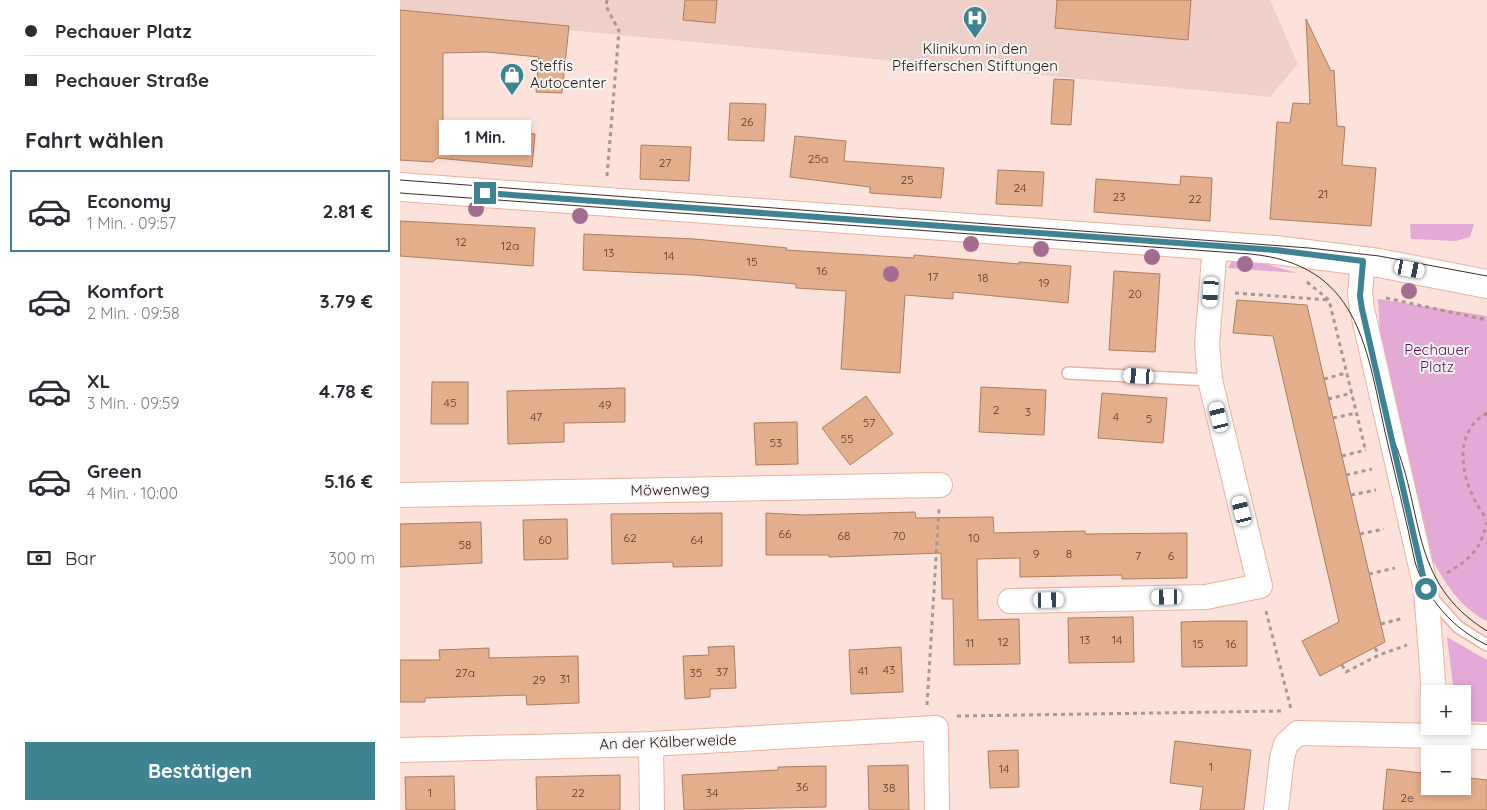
<!DOCTYPE html>
<html lang="de">
<meta charset="utf-8">
<style>
:root{--surface:#fff;--page:#f2f2f3;--text:#2b2b33;--muted:#7c7c81;--line:#e1e1e2;--accent:#3f8392}
body{margin:0;font-family:Quicksand,sans-serif;background:var(--page);color:var(--text);height:100vh;display:flex;flex-direction:column;font-size:19px;white-space:nowrap}
*{box-sizing:border-box;margin:0}
p{font-size:16px;color:var(--muted)}
.icon{flex:none;width:28px;height:28px;fill:none;stroke:currentColor;stroke-width:2;stroke-linecap:round;stroke-linejoin:round}
.map{position:relative;flex:1;overflow:hidden}
.side{display:flex;flex-direction:column;background:var(--surface);width:400px}
.side>*{flex:none}
.top-card{display:grid;align-content:center;height:110px;padding:0 25px;background:var(--surface)}
.controls{position:absolute;left:1021px;top:685px;display:grid;gap:10px}
.controls a{display:grid;place-items:center;width:50px;height:50px;border-radius:0px;background:var(--surface);box-shadow:0 2px 8px #0003;font-size:25px}
.end{position:absolute;width:22px;height:22px;margin:-11px;border:6px solid #3f8392;background:#fff;box-shadow:0 0 0 2px #fff}
.from{border-radius:50%}
.bubble{position:absolute;height:35px;border-radius:0px;background:var(--surface);box-shadow:0 2px 8px #0003;font-size:16px;font-weight:700;line-height:35px;text-align:center}
.car{position:absolute;width:15px;height:30px;margin:-15px -8px;border-radius:6px;box-shadow:0 0 4px 1px #0007;background:linear-gradient(#fff 24%,#345 0 40%,#fff 0 76%,#345 0 86%,#fff 0)}
.top-card b{display:flex;align-items:center;gap:18px;height:48px;font-size:19px}
.top-card b+b{border-top:1px solid var(--line)}
.top-card i{width:12px;height:12px;background:var(--text)}
ul{padding:0;list-style:none}
li{display:flex;align-items:center;gap:15px;height:82px;margin:0 10px 8px;padding:0 15px;border:2px solid transparent;border-radius:0px}
li div{flex:1}
li b{display:block;font-size:19px}
li em{font-style:normal;font-weight:700}
li.on{border-color:var(--accent)}
li>.icon{width:45px;height:45px;stroke-width:1.5}
h2{padding:0 25px;font-size:22px;line-height:60px}
.pay{display:flex;align-items:center;gap:12px;height:55px;padding:0 25px;font-size:19px}
.pay p{margin-inline-start:auto}
.button{display:flex;gap:10px;margin-top:auto;padding:10px 25px}
.button a{flex:1;height:58px;border-radius:0px;background:var(--accent);color:#fff;font-size:20px;font-weight:700;line-height:58px;text-align:center}
main{display:flex;flex:1;min-height:0}
.map>svg:first-child{display:block}
</style>
<main>
<section class="side">
<div class="top-card">
<b><i class="from"></i>Pechauer Platz</b>
<b><i></i>Pechauer Straße</b>
</div>
<h2>Fahrt wählen</h2>
<ul>
<li class="on"><svg class="icon" aria-label="car" viewBox="0 0 24 24"><path d="M5 17H2v-5l4-1 3-4h7l3 4 3 1v5h-3M9 17h6M6 11h13"/><circle cx="7" cy="17" r="2"/><circle cx="17" cy="17" r="2"/></svg><div><b>Economy</b><p>1 Min. · 09:57</p></div><em>2.81 €</em></li>
<li><svg class="icon" aria-label="car" viewBox="0 0 24 24"><path d="M5 17H2v-5l4-1 3-4h7l3 4 3 1v5h-3M9 17h6M6 11h13"/><circle cx="7" cy="17" r="2"/><circle cx="17" cy="17" r="2"/></svg><div><b>Komfort</b><p>2 Min. · 09:58</p></div><em>3.79 €</em></li>
<li><svg class="icon" aria-label="car" viewBox="0 0 24 24"><path d="M5 17H2v-5l4-1 3-4h7l3 4 3 1v5h-3M9 17h6M6 11h13"/><circle cx="7" cy="17" r="2"/><circle cx="17" cy="17" r="2"/></svg><div><b>XL</b><p>3 Min. · 09:59</p></div><em>4.78 €</em></li>
<li><svg class="icon" aria-label="car" viewBox="0 0 24 24"><path d="M5 17H2v-5l4-1 3-4h7l3 4 3 1v5h-3M9 17h6M6 11h13"/><circle cx="7" cy="17" r="2"/><circle cx="17" cy="17" r="2"/></svg><div><b>Green</b><p>4 Min. · 10:00</p></div><em>5.16 €</em></li>
</ul>
<div class="pay"><svg class="icon" aria-label="cash" viewBox="0 0 24 24"><path d="M3 7h18v10H3z"/><circle cx="12" cy="12" r="2"/></svg>Bar<p>300 m</p></div>
<div class="button"><a>Bestätigen</a></div>
</section>
<div class="map">
<svg width="1087" height="810" viewBox="0 0 1087 810">
<rect width="100%" height="100%" fill="#fde2dc"/>
<path fill="#efd0c9" d="M0 0H870L898 64 870 97 0 14Z"/>
<path fill="#e3a9d7" d="M1010 224H1074L1070 237 1056 241 1011 239Z
M832 261 866 264 897 273 828 268Z
M978 299 1087 316V621C1061 608 1047 586 1033 561L980 335Z
M1047 637 1087 660V722L1063 721 1062 694H1054Z"/>
<path fill="#e3ae8c" stroke="#ae7c5b" d="M285 0H317L315 23 283 20Z
M657 0H791L788 40 655 28Z
M0 10 169 26 162 93 136 92 139 57 87 52 43 53V126L135 134 132 167 37 158 33 162 0 160Z
M906 19 931 71 934 70 937 126 945 127 942 165 976 168 971 226 870 219 877 122 890 123 893 103 910 104Z
M654 79 674 80 671 125 651 124Z
M330 103 366 104 364 141 328 140Z
M395 136 446 141 444 161 544 168 541 198 470 193V187L390 177Z
M241 145 291 147 289 181 240 179Z
M598 170 644 172 642 206 596 204Z
M781 176 812 178 810 221 694 212 696 179 780 185Z
M0 221 135 228 133 266 0 256Z
M184 234 295 239 387 248 386 250 514 258V255L619 264V262L671 266 668 303 553 292V299L505 295 500 373 441 369 446 291 396 288V284L293 275 183 270Z
M714 271 760 274 755 352 709 350Z
M837 300 907 305 985 642 920 676 902 641 939 622 873 336 833 333Z
M32 382H68V424H31Z
M581 387 646 390 644 435 579 432Z
M225 388V422L164 423V442L108 444 107 391Z
M702 393 767 398 763 443 698 438Z
M466 396 493 434 450 465 422 428Z
M397 422 398 464 356 465 354 423Z
M515 512 516 518 593 517 594 533 685 531V534L787 533V578L722 579V575L620 577V558L577 559 578 620 619 619 620 664 554 665 553 599H542L541 553 429 557V555H366V513L404 515Z
M322 513V566L273 567V562L212 564 211 514Z
M167 519 168 559 124 560 123 520Z
M81 522 82 563 0 567V524Z
M733 617 734 662 669 663 668 618Z
M814 621H847V666L782 667 781 622Z
M334 646 336 688 310 689V697L285 699 283 656 309 655 308 647Z
M501 647 503 692 451 694 449 650Z
M89 648V658L178 656 179 703 127 705 126 695 25 698V702H0V660H40L39 650Z
M775 741 851 750 844 810H800L803 787 770 783Z
M618 750 619 787 590 788 588 751Z
M508 765 509 810H469L468 766Z
M426 766V807L284 810 282 775 378 770V767Z
M987 769 1030 774V786H1062V777L1087 780V810H983Z
M220 775V810H137L136 777Z
M54 776 55 810H6L5 777Z"/>
<g fill="none" stroke-linecap="round" stroke-linejoin="round">
<defs>
<path id="service" d="M668 373 810 380
M1031 597 1058 627 1087 645"/>
<path id="minor" d="M963 261 960 293 962 309 1026 589 1034 694
M0 495 540 485
M610 601 806 597 860 586 810 380 807 344 815 246
M251 744 252 810
M0 750 251 744 536 728 537 810
M876 810 882 758 886 744 898 733 1087 737"/>
<path id="secondary" d="M0 187 875 250 979 263 1087 284"/>
</defs>
<use href="#service" stroke="#eeafa0" stroke-width="14"/>
<use href="#minor" stroke="#eeafa0" stroke-width="26"/>
<use href="#secondary" stroke="#eeafa0" stroke-width="30"/>
<path stroke="#ad948e" stroke-width="3" stroke-dasharray="4 4" stroke-linecap="butt" d="M207 176 219 31 206 6 207 0
M907 282 929 300 965 448
M835 293 929 300
M986 298 1087 320
M924 379 946 373
M928 399 952 393
M1087 413C1047 435 1064 491 1087 519
M933 418 956 413
M942 456 966 450
M946 475 972 469
M951 495 976 490
M960 534 984 529
M1047 573C1071 558 1080 551 1087 522
M969 574 995 568
M866 611 891 709
M981 624 1004 618
M975 648 979 655
M942 665 946 672 979 655 1007 645
M527 705 539 509
M557 716 885 711"/>
<use href="#service" stroke="#fff" stroke-width="11"/>
<use href="#minor" stroke="#fff" stroke-width="24"/>
<use href="#secondary" stroke="#fff" stroke-width="28"/>
<path stroke="#402924" stroke-width="1" d="M0 180 909 248 979 256 1087 276
M0 193 850 254C958 264 966 345 985 432 995 475 1006 518 1015 562 1026 598 1053 629 1087 645
M991 434C1026 509 1006 581 1087 631"/>
</g>
<g fill="#a36d8f">
<circle cx="76" cy="209" r="8"/>
<circle cx="180" cy="216" r="8"/>
<circle cx="571" cy="244" r="8"/>
<circle cx="641" cy="249" r="8"/>
<circle cx="752" cy="257" r="8"/>
<circle cx="845" cy="264" r="8"/>
<circle cx="491" cy="274" r="8"/>
<circle cx="1009" cy="291" r="8"/>
</g>
<g fill="none" stroke-linecap="round" stroke-linejoin="round">
<path stroke="#3f8392" stroke-width="6" d="M85 193 875 250 963 261 960 296 962 309 1026 589"/>
</g>
<defs>
<symbol id="hospital-pin" viewBox="-11 -11 22 30"><path d="M0 17L-7.5 6A9.5 9.5 0 1 1 7.5 6Z" fill="#3f8392" stroke="#f6f6f6"/><path d="M-5-5h3v3.5h4V-5h3V5h-3V1.5h-4V5h-3Z" fill="#fff"/></symbol>
<symbol id="shop-pin" viewBox="-11 -11 22 30"><path d="M0 17L-7.5 6A9.5 9.5 0 1 1 7.5 6Z" fill="#3f8392" stroke="#f6f6f6"/><path d="M-5-2.5h2.3a2.7 3.5 0 0 1 5.4 0H5L5.5 6h-11ZM-1.5-2.5h3a1.5 2.3 0 0 0-3 0Z" fill="#fff"/></symbol>
</defs>
<g fill-rule="evenodd">
<use href="#hospital-pin" x="561" y="4" width="28" height="38"/>
<use href="#shop-pin" x="98" y="61" width="28" height="38"/>
</g>
<g text-anchor="middle" stroke-width="4" stroke-linejoin="round" paint-order="stroke">
<g font-size="12" fill="#58392d">
<text x="347" y="126">26</text>
<text x="418" y="163">25a</text>
<text x="265" y="167">27</text>
<text x="507" y="184">25</text>
<text x="620" y="192">24</text>
<text x="923" y="198">21</text>
<text x="719" y="201">23</text>
<text x="795" y="203">22</text>
<text x="61" y="246">12</text>
<text x="110" y="250">12a</text>
<text x="209" y="257">13</text>
<text x="269" y="260">14</text>
<text x="352" y="266">15</text>
<text x="422" y="275">16</text>
<text x="533" y="281">17</text>
<text x="583" y="282">18</text>
<text x="644" y="287">19</text>
<text x="735" y="298">20</text>
<text x="50" y="407">45</text>
<text x="205" y="409">49</text>
<text x="596" y="414">2</text>
<text x="628" y="416">3</text>
<text x="136" y="421">47</text>
<text x="716" y="421">4</text>
<text x="749" y="423">5</text>
<text x="469" y="427">57</text>
<text x="447" y="443">55</text>
<text x="376" y="447">53</text>
<text x="385" y="538">66</text>
<text x="444" y="540">68</text>
<text x="499" y="540">70</text>
<text x="230" y="542">62</text>
<text x="574" y="542">10</text>
<text x="145" y="544">60</text>
<text x="297" y="544">64</text>
<text x="65" y="549">58</text>
<text x="636" y="558">9</text>
<text x="669" y="558">8</text>
<text x="738" y="560">7</text>
<text x="771" y="560">6</text>
<text x="685" y="644">13</text>
<text x="717" y="644">14</text>
<text x="603" y="646">12</text>
<text x="570" y="647">11</text>
<text x="798" y="648">15</text>
<text x="831" y="648">16</text>
<text x="489" y="674">43</text>
<text x="463" y="675">41</text>
<text x="322" y="676">37</text>
<text x="65" y="677">27a</text>
<text x="296" y="677">35</text>
<text x="165" y="683">31</text>
<text x="139" y="684">29</text>
<text x="811" y="771">1</text>
<text x="604" y="773">14</text>
<text x="402" y="791">36</text>
<text x="489" y="792">38</text>
<text x="30" y="797">1</text>
<text x="178" y="797">22</text>
<text x="312" y="797">34</text>
<text x="1007" y="802">2e</text>
</g>
<g font-size="15" fill="#29120d" stroke="#f6f6f6">
<text x="575" y="54">Klinikum in den<tspan x="575" dy="17">Pfeifferschen Stiftungen</tspan></text>
<text x="130" y="71" text-anchor="start">Steffis<tspan x="130" dy="17">Autocenter</tspan></text>
</g>
<g font-size="15" fill="#5a0e50" stroke="#f6f6f6">
<text x="1037" y="355">Pechauer<tspan x="1037" dy="17">Platz</tspan></text>
</g>
<g font-size="15" fill="#29120d" stroke="#f6f6f6">
<text transform="translate(270 490) rotate(-1)" y="5">Möwenweg</text>
<text transform="translate(268 742) rotate(-2)" y="5">An der Kälberweide</text>
</g>
</g>
</svg>
<div class="controls">
<a>+</a>
<a>−</a>
</div>
<i class="end from" style="left:1026px;top:589px"></i>
<i class="end" style="left:85px;top:193px"></i>
<div class="bubble" style="left:39px;top:120px;width:92px">1 Min.</div>
<i class="car" style="left:1010px;top:269px;rotate:101deg"></i>
<i class="car" style="left:811px;top:292px;rotate:184deg"></i>
<i class="car" style="left:739px;top:376px;rotate:273deg"></i>
<i class="car" style="left:819px;top:417px;rotate:346deg"></i>
<i class="car" style="left:842px;top:511px;rotate:346deg"></i>
<i class="car" style="left:767px;top:597px;rotate:269deg"></i>
<i class="car" style="left:649px;top:600px;rotate:89deg"></i>
</div>
</main>
